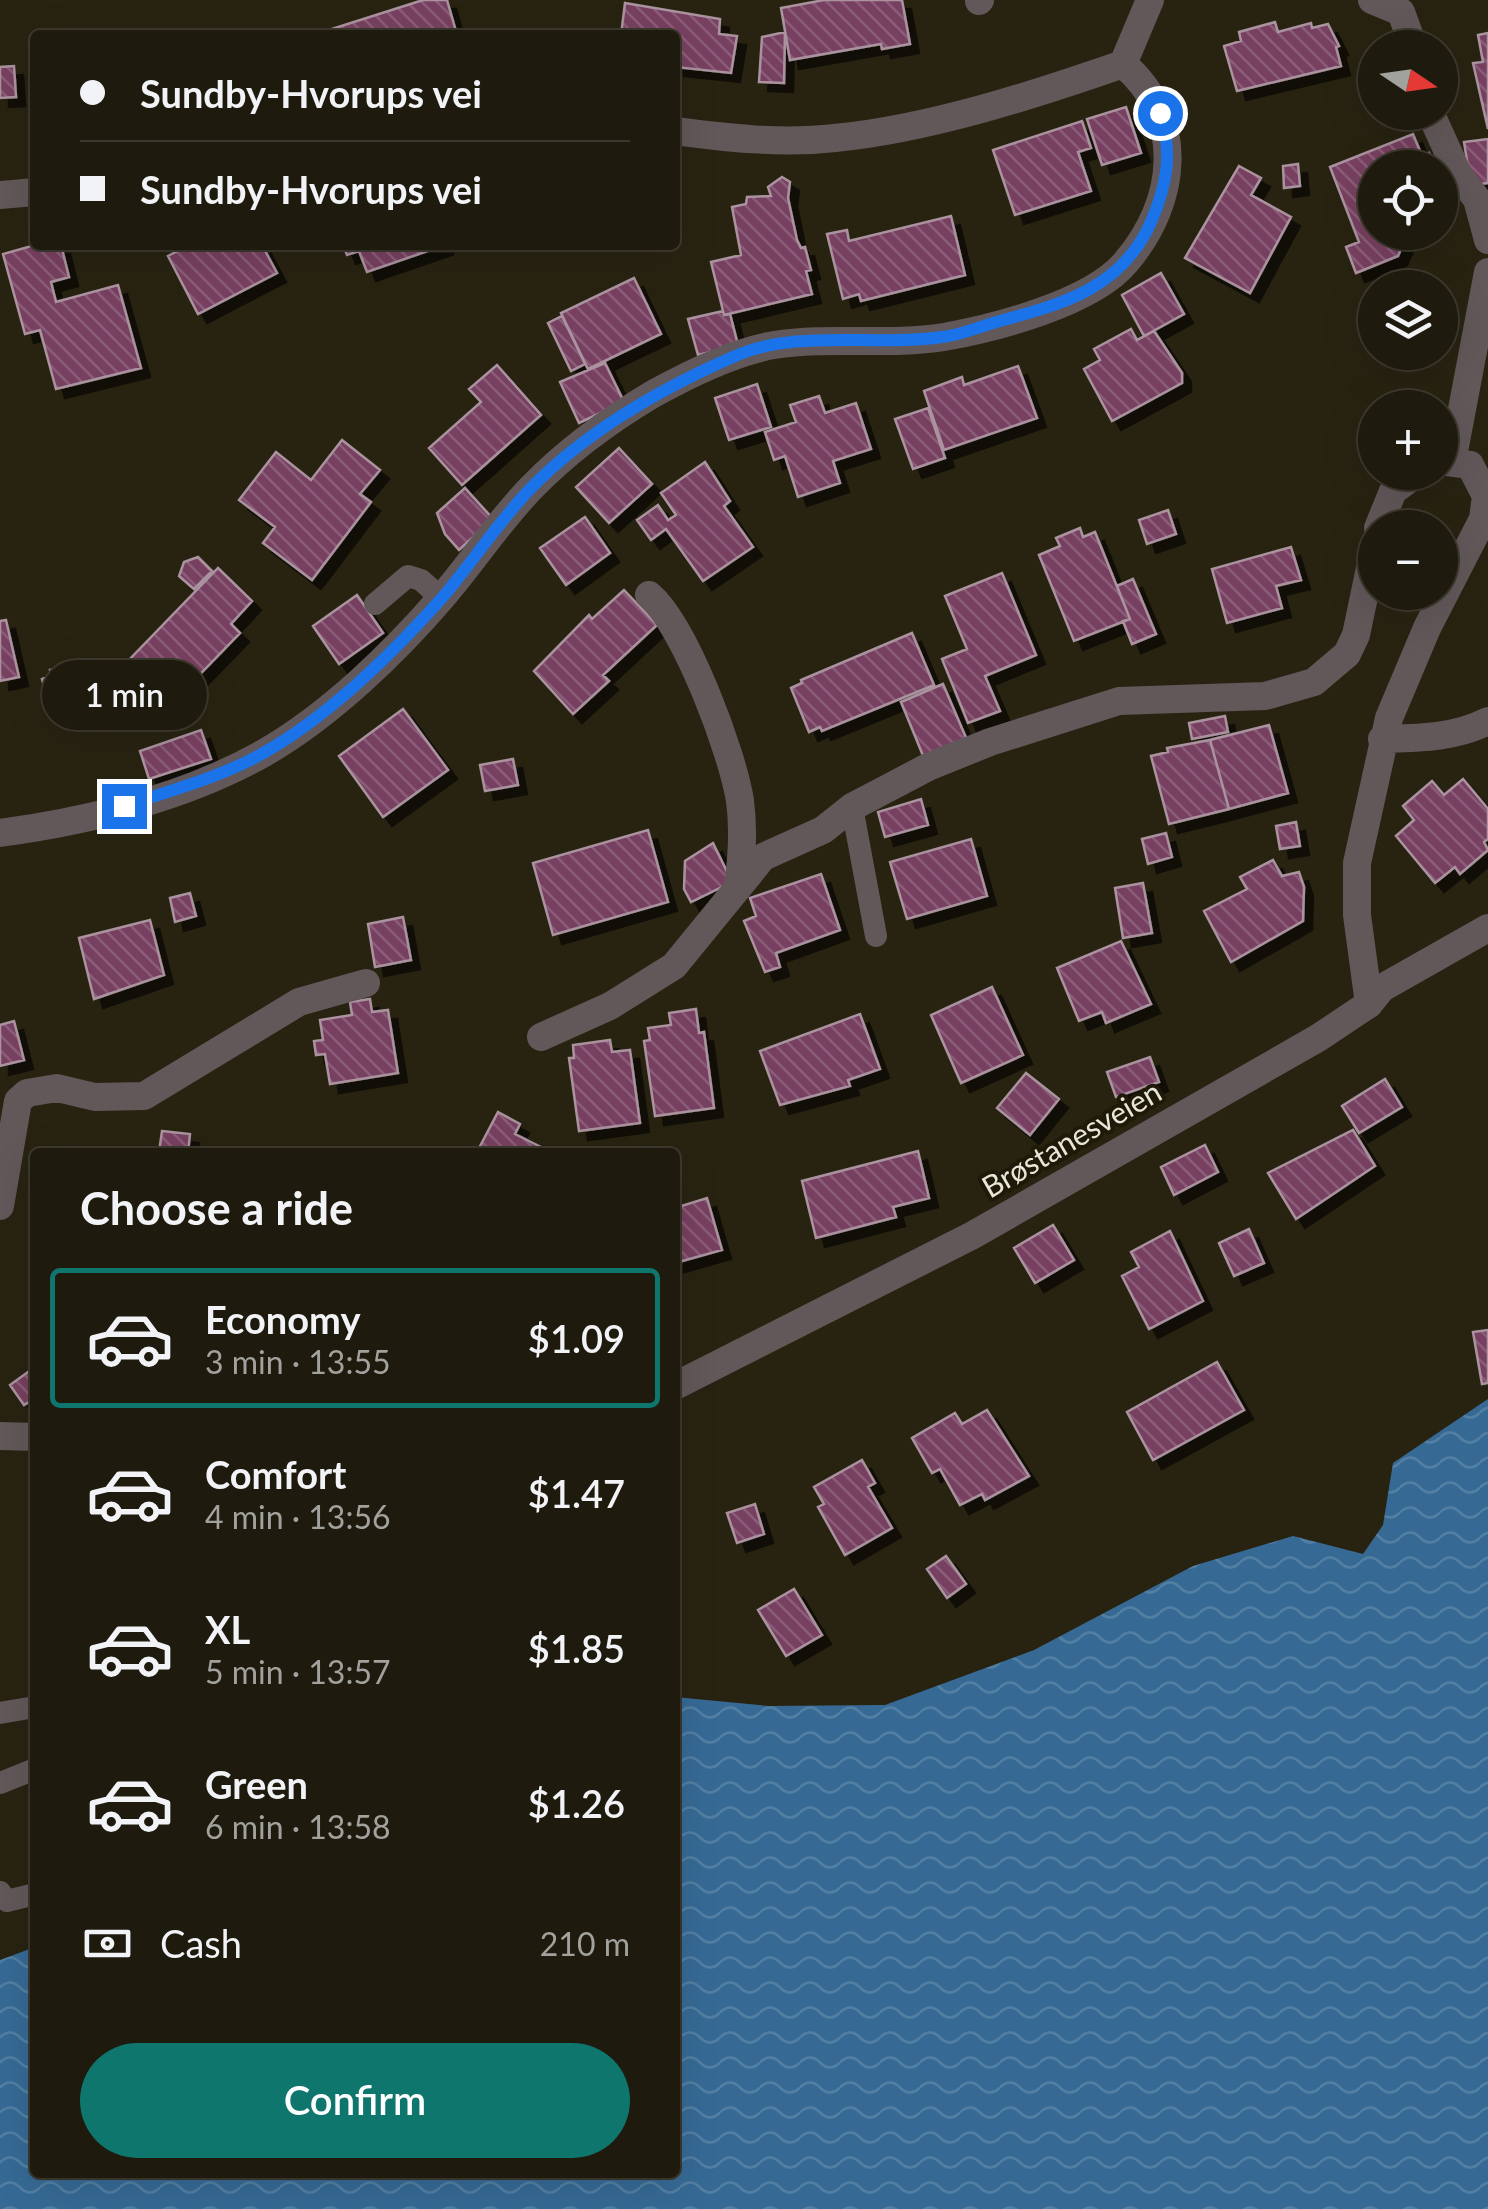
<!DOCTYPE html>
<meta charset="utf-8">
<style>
:root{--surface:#1e1a0d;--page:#2b271b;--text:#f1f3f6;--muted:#a1a19d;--line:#3c382e;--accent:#0f766e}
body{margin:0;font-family:Lato,sans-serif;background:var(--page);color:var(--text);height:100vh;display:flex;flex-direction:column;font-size:38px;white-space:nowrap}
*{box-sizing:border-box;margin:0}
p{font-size:32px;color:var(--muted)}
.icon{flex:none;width:55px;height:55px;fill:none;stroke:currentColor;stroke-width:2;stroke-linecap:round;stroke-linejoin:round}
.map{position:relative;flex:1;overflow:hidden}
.sheet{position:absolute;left:30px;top:1148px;width:650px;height:1030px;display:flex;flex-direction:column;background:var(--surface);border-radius:10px;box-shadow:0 10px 40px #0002,0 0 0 2px var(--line)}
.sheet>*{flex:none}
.banner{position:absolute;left:30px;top:30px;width:650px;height:220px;border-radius:10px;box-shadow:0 10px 40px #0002,0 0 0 2px var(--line);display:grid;align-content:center;height:220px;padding:0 50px;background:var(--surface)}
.needle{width:65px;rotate:103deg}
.buttons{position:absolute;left:1358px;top:30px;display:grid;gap:20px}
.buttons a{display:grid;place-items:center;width:100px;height:100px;border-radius:50%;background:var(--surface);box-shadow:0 10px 40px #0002,0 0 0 2px var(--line);font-size:50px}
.end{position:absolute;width:45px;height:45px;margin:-22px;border:12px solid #1a73e8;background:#fff;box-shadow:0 0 0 5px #fff}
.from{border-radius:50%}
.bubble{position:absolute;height:70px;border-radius:35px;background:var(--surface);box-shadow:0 10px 40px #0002,0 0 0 2px var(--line);font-size:32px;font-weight:600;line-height:70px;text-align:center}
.banner b{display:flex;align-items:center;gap:35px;height:95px;font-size:38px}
.banner b+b{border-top:2px solid var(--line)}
.banner i{width:25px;height:25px;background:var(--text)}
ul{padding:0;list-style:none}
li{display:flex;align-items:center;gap:30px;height:140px;margin:0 20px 15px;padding:0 30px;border:5px solid transparent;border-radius:10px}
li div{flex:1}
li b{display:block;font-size:38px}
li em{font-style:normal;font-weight:600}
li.on{border-color:var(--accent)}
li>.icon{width:90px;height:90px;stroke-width:1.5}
h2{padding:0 50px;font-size:45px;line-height:120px}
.pay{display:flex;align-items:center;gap:25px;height:110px;padding:0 50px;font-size:38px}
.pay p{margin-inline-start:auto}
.button{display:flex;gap:20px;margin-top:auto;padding:20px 50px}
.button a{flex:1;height:115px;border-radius:60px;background:var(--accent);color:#fff;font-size:40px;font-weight:600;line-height:115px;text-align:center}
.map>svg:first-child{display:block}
</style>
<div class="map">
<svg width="1488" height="2209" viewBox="0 0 1488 2209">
<defs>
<pattern id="water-waves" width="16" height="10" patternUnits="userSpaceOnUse" patternTransform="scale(2.5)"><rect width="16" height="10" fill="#366a95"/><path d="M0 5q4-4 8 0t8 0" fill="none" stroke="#537fa3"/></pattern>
<pattern id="building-back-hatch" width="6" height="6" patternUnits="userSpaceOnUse" patternTransform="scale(2.5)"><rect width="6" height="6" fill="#784061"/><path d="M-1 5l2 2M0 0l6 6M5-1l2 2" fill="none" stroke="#8b5c77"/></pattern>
<filter id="shadow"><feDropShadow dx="9" dy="9" stdDeviation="0" flood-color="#0009"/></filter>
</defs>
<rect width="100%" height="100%" fill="#282311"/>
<path fill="url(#water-waves)" d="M1488 1399V2209H0V1960L35 1947V2172H675V1697L768 1706 885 1705 1034 1650 1193 1566 1293 1536 1363 1554 1383 1525 1393 1463Z"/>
<path fill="url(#building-back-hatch)" stroke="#aa939f" stroke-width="2.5" filter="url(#shadow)" d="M423 0H447L457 35H313Z
M824 0H902L910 44 882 49 881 44 790 60 781 8Z
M625 3 720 19 719 34 737 36 731 73 675 67V35H621Z
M1275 22 1278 32 1311 23 1312 28 1328 24 1339 46 1336 47 1341 66 1237 91 1224 46 1241 41 1239 32Z
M785 32 784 83 759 82 762 37Z
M1488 33V129L1473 63 1483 62 1478 35Z
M14 66 16 97 0 98V67Z
M1126 107 1141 153 1102 165 1087 119Z
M1082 121 1091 148 1078 152 1091 191 1015 215 993 150Z
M1413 134 1422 156 1429 153 1434 168H1375V232H1402L1405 240 1398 256 1356 273 1346 247 1359 242 1330 167Z
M1488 139V183L1471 185 1464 142Z
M1298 164 1300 186 1284 188 1283 166Z
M1239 166 1261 178 1251 195 1291 217 1250 293 1185 258Z
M782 177 790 182 788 198 797 240 801 248 805 247 811 270 806 271 812 294 724 315 711 262 741 255 732 207 746 204 747 197 771 196 768 187Z
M951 216 965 275 861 301 859 294 843 299 827 234 847 230 849 241Z
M35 245H61L69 277 51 282 56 302 118 285 141 368 56 389 40 330 25 334 3 254Z
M189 245H262L277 273 198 314 168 256Z
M343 245H445L367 272 359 251 347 255Z
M1161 273 1184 314 1144 336 1122 295Z
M634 278 661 334 588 369 561 313Z
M723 311 724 315 730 314 738 345 698 355 688 319Z
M562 316 585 364 571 371 548 323Z
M1131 329 1137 340 1154 331 1182 373V383L1112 421 1084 369 1100 360 1094 349Z
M605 363 624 402 579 423 560 382Z
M497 365 541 415 462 485 429 448 481 402 469 389Z
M1018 366 1037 418 944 450 924 391 962 377 964 385Z
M757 384 771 427 729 440 715 398Z
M819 396 825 413 856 403 871 449 833 461 840 483 798 497 785 456 774 460 765 432 796 422 790 405Z
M928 408 945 458 913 469 895 419Z
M342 440 380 470 360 494 371 502 312 580 263 543 275 527 239 500 276 452 311 480Z
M619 448 652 484 609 523 576 487Z
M705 462 730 501 724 506 753 547 703 581 666 529 651 540 637 520 658 505 668 520 676 515 661 493Z
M465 488 493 519 459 550 445 534 437 513Z
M1168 510 1176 534 1147 544 1139 520Z
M585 517 610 553 566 585 540 548Z
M1080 528 1083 537 1095 532 1130 619 1074 641 1039 555 1060 546 1056 538Z
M1291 547 1301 580 1276 586 1282 608 1227 623 1212 569Z
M198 557 212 571 194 589 179 576 184 562Z
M218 568 252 601 231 624 240 633 172 703 128 661Z
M1002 573 1036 655 985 676 1000 711 968 723 942 659 967 649 945 596Z
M1133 579 1156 634 1132 644 1123 621 1130 619 1117 586Z
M624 590 657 625 603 675 609 681 573 714 534 671 589 615 592 619Z
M357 595 383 633 339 664 313 626Z
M6 620 19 677 0 681V621Z
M912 633 934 685 822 731 820 727 809 732 791 688 802 683 801 680Z
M66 666 70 684 45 690 42 679 51 676 50 670Z
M943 684 967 740 924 758 901 702Z
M403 709 448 770 383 817 339 756Z
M1225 716 1228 732 1192 739 1189 723Z
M1269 725 1288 793 1229 809 1210 740Z
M201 730 211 759 149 779 140 751Z
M1210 740 1229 809 1169 824 1151 756 1168 752 1167 748Z
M513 759 518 785 485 791 480 765Z
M1463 779 1488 809V839L1484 842 1488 850 1460 874 1455 867 1435 883 1396 836 1414 820 1403 806 1432 781 1444 795Z
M921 799 928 825 885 837 878 812Z
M1296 822 1300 846 1280 849 1276 826Z
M648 830 668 902 553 935 533 863Z
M1166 833 1172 857 1148 864 1142 839Z
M971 839 987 896 907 919 890 862Z
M713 843 732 882 691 902 684 889 685 861Z
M1273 860 1282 876 1299 872 1304 887 1303 921 1231 962 1204 911 1247 889 1240 877Z
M821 874 840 930 776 953 780 967 765 972 744 921 756 916 750 898Z
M1143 883 1152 933 1123 938 1115 888Z
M190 893 196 916 175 922 170 898Z
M403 917 411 960 375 967 368 924Z
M150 920 164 975 94 999 79 938Z
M1121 941 1151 1004 1106 1023 1102 1012 1079 1021 1057 968Z
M992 987 1023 1055 961 1083 931 1015Z
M370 999 372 1012 388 1010 398 1073 330 1084 325 1054 316 1055 314 1041 323 1040 320 1020 352 1015 350 1002Z
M696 1009 699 1033 704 1032 714 1108 655 1116 644 1041 650 1040 648 1028 671 1025 669 1013Z
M860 1014 880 1069 848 1080 850 1086 780 1105 760 1051Z
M14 1021 24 1060 0 1066V1025Z
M610 1040 612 1052 630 1050 640 1123 579 1131 569 1058H574L573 1045Z
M1150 1057 1159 1082 1116 1097 1107 1072Z
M1026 1073 1059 1099 1030 1135 997 1108Z
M1385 1079 1402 1107 1359 1133 1342 1106Z
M498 1112 520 1124 515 1134 551 1152H477Z
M1353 1130 1375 1166 1296 1219 1268 1173Z
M162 1131 190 1134 188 1152H159Z
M1205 1145 1218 1172 1174 1195 1161 1167Z
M918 1151 929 1198 893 1207 896 1217 816 1238 802 1181Z
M707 1198 722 1250 675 1263V1208Z
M1053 1225 1074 1260 1035 1283 1014 1248Z
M1249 1229 1264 1263 1234 1276 1219 1243Z
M1170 1231 1203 1301 1149 1329 1122 1276 1139 1267 1131 1252Z
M1488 1330V1383L1482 1384 1473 1332Z
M1217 1362 1244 1410 1153 1460 1127 1412Z
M35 1367V1398L24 1405 10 1385Z
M987 1410 1029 1476 985 1500 982 1494 960 1505 940 1469 932 1473 912 1438 955 1413 962 1424Z
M862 1460 875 1483 868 1487 892 1528 845 1555 818 1507 824 1504 814 1487Z
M755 1504 764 1534 737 1543 727 1513Z
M946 1556 966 1584 947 1598 927 1569Z
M794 1589 822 1635 786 1656 758 1610Z"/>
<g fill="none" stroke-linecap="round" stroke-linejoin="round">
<path stroke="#62585a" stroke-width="22" d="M375 604 408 576 421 580 441 598
M852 807 876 936
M0 1713 35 1707
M0 1783 35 1769
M0 1892 7 1901 35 1894"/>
<path stroke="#62585a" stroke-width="28" d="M1372 0 1401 12 1414 48
M979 1 980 0
M1430 112 1459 176 1477 199 1488 240
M675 131C728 138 781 144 835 138 928 129 1034 95 1123 64L1150 0
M0 195 35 192
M1452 462 1488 272
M1378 528 1393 491 1419 472
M649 595C685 625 733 754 740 801 744 830 742 858 738 887
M1382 739C1419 738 1455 738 1488 721
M0 833C88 821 186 797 264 753 330 715 394 653 443 596 473 561 499 521 531 488 565 453 611 419 653 394 689 374 733 352 774 345 830 336 888 346 944 337 995 328 1092 303 1126 262 1178 201 1186 118 1123 64
M1369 1004 1357 915V863L1389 718 1427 628 1483 519 1486 496 1470 465 1440 461
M541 1037 610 1006 674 966 763 857 823 830 852 807 928 767 990 742 1119 701 1265 696 1314 682 1347 654 1356 635 1375 544
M0 1206 18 1101 27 1093 57 1088 95 1097 144 1096 299 1002 366 983"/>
<path stroke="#62585a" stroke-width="28" d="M675 1386 973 1235 1318 1038 1369 1004 1382 988 1488 928
M0 1436 35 1437"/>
</g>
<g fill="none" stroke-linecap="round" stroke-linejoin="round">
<path stroke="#1a73e8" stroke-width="12" d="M124 806C172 790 222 777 265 752 330 715 391 655 441 599 472 563 498 522 531 488 588 430 660 389 733 357 796 328 875 347 942 337 961 335 981 326 1000 321 1063 304 1122 288 1151 222 1167 185 1173 153 1160 113"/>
</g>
<g text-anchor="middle" stroke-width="8" stroke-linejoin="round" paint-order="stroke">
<g font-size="30" fill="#e8e6da" stroke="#1e1a07">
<text transform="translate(1072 1140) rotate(-30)" y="10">Brøstanesveien</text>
</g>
</g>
</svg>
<div class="buttons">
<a><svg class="needle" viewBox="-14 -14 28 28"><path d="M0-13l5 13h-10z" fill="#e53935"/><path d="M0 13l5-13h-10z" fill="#a1a19d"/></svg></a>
<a><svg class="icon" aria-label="locate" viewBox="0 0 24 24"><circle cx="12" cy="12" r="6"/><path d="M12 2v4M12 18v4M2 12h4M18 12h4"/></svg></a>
<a><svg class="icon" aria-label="layers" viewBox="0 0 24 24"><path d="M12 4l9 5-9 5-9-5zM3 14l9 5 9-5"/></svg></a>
<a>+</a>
<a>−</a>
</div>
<i class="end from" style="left:1160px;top:113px"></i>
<i class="end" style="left:124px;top:806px"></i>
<div class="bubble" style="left:42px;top:660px;width:165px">1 min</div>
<div class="banner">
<b><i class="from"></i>Sundby-Hvorups vei</b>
<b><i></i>Sundby-Hvorups vei</b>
</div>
<section class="sheet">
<h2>Choose a ride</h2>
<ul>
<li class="on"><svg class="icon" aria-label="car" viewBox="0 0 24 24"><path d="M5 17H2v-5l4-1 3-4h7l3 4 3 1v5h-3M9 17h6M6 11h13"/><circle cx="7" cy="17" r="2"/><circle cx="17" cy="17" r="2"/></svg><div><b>Economy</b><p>3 min · 13:55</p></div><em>$1.09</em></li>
<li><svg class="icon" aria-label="car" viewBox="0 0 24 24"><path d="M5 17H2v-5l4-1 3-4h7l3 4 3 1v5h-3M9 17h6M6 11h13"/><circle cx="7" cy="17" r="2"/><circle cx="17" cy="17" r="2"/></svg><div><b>Comfort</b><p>4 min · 13:56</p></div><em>$1.47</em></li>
<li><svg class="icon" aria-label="car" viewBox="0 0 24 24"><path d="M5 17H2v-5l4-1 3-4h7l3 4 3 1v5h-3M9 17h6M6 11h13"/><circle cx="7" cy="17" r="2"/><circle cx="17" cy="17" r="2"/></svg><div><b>XL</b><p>5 min · 13:57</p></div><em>$1.85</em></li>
<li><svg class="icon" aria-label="car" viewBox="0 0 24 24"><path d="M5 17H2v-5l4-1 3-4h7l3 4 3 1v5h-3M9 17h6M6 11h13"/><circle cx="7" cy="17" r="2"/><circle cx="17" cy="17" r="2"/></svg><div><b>Green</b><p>6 min · 13:58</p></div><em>$1.26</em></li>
</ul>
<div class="pay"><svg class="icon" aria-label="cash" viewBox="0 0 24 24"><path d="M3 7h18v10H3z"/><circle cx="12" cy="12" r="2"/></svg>Cash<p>210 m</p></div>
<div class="button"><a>Confirm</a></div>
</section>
</div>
